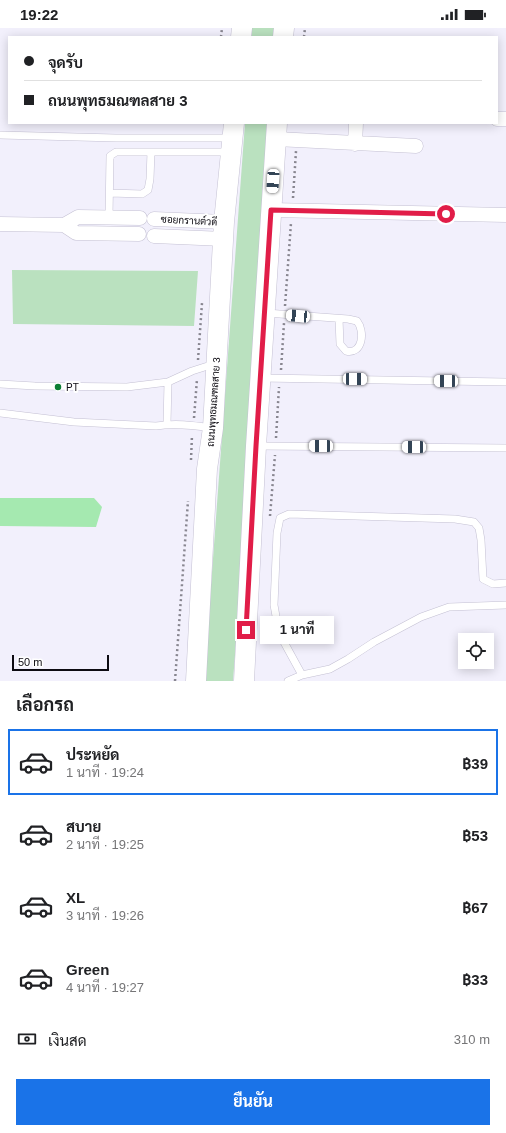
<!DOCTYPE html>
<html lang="th">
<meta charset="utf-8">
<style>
:root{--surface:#fff;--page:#f2f2f2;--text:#202124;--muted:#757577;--line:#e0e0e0;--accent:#1a73e8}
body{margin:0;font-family:Helvetica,Sarabun,sans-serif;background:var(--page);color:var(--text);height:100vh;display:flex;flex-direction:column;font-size:15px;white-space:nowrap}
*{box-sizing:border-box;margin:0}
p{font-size:13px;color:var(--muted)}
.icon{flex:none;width:22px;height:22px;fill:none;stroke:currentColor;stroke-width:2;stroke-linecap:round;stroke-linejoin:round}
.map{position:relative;height:653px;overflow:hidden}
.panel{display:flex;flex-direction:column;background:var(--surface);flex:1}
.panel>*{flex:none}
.top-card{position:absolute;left:8px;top:8px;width:490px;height:88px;border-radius:0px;box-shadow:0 2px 10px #0003;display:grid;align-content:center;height:88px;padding:0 16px;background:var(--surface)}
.buttons{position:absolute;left:458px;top:605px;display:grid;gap:8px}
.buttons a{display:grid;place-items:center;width:36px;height:36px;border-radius:0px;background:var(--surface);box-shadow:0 2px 10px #0003;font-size:20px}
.scale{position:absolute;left:12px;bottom:10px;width:97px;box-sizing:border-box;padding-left:4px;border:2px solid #0d0b12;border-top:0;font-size:11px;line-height:14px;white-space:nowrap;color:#0d0b12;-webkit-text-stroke:3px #fff;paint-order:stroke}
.end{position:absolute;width:18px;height:18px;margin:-9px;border:5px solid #e11d48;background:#fff;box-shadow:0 0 0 2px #fff}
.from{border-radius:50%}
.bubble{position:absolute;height:28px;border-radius:0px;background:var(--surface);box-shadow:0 2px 10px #0003;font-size:13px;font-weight:700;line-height:28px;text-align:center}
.car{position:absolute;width:12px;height:24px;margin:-12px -6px;border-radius:5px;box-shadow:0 0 3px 1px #0007;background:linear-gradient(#fff 24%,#345 0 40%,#fff 0 76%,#345 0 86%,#fff 0)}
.top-card b{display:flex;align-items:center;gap:14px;height:38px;font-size:15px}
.top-card b+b{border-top:1px solid var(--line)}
.top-card i{width:10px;height:10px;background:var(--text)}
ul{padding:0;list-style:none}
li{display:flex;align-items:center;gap:12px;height:66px;margin:0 8px 6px;padding:0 8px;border:2px solid transparent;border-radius:0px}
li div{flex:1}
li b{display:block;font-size:15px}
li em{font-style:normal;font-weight:700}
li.current{border-color:var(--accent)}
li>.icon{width:36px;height:36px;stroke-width:1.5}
h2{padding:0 16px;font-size:18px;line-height:48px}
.pay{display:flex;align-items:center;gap:10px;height:44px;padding:0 16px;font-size:15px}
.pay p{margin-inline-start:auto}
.cta{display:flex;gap:8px;margin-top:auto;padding:8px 16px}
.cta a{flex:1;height:46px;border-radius:0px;background:var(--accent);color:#fff;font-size:16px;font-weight:700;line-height:46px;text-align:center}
.status{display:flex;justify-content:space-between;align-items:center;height:28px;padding:0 20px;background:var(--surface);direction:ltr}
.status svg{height:11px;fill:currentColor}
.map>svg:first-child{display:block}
</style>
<div class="status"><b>19:22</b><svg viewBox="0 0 49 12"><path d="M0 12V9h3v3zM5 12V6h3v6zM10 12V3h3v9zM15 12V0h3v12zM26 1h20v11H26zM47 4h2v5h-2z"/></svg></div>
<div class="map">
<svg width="506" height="653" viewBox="0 0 506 653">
<rect width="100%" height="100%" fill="#f2f0fc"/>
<path fill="#bae1bf" d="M252 0H278L277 9H251Z
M245 95H271L238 588 233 653H204Z
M12 242 198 243 194 298 13 296Z"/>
<path fill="#a5e9b0" d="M0 470H94L102 479 96 499 0 498Z"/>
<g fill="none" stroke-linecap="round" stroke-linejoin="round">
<defs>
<path id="service" d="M0 107 116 110H231
M151 124H230
M109 189 110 128 116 124H151L150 151 148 162 142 166 110 165
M266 285 348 291 357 293C365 303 363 327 346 323L340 316 339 291
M261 350 506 354
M0 356 35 358 127 359 168 354 192 343 214 336
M0 385 74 394 156 398C175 395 192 397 211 400
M167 396 168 354
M258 418 506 420
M302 647 279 605 274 577 277 505 280 490 289 486 455 491 474 494 479 500 481 512 483 551 493 556 506 555
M288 653 302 647 330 641 348 631 374 614 421 589 449 579 506 577"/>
<path id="minor" d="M497 91H506
M276 111 416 118
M355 116 356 95
M271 182 506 187
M154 191 224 194
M0 196 64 197 78 189 140 190
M64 197 76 205 139 206
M154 208 224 211"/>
<path id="secondary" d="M241 9 242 0
M283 9 284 0
M196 653 207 441 213 400 224 194 234 95
M244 653 256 418 277 95"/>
</defs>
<use href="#service" stroke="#c4c0d3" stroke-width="8"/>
<use href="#minor" stroke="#c4c0d3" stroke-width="15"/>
<use href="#secondary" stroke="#c4c0d3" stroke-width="21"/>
<path stroke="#888690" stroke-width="2.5" stroke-dasharray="2 3" stroke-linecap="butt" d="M221 9 222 0
M304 9 305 0
M293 170 296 123
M285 278 291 195
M198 332 202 275
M281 342 284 295
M194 390 197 351
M276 410 279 359
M191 432 192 407
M270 488 275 427
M175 653 188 473"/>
<use href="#service" stroke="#fff" stroke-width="7"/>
<use href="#minor" stroke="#fff" stroke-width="14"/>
<use href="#secondary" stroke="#fff" stroke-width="20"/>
</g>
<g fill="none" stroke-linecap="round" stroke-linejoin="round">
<path stroke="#e11d48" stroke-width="5" d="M246 602 256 418 271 182 446 186"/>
</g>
<circle fill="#0c7e34" stroke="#fff" stroke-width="1.5" cx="58" cy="359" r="4"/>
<g text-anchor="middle" stroke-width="4" stroke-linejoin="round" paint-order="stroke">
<g font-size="10" fill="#0d0b12" stroke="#fff">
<text transform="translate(189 192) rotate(3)" y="4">ซอยกรานต์วดี</text>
<text transform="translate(213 374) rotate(-86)" y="4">ถนนพุทธมณฑลสาย 3</text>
</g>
<g font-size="10" fill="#0d0b12" stroke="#fff" text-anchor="start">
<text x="66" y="363">PT</text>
</g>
</g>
</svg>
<div class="buttons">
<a><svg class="icon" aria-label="locate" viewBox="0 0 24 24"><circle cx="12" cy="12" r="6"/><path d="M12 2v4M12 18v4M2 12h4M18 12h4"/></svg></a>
</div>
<div class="scale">50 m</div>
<i class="end from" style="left:446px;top:186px"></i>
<i class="end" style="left:246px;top:602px"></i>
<div class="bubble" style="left:260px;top:588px;width:74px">1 นาที</div>
<i class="car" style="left:273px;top:153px;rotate:184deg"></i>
<i class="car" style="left:298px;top:288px;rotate:275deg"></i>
<i class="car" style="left:355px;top:351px;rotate:91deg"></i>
<i class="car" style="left:446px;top:353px;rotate:271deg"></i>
<i class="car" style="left:321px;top:418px;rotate:271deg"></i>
<i class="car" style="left:414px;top:419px;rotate:271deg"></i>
<div class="top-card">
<b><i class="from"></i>จุดรับ</b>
<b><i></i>ถนนพุทธมณฑลสาย 3</b>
</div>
</div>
<section class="panel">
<h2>เลือกรถ</h2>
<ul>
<li class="current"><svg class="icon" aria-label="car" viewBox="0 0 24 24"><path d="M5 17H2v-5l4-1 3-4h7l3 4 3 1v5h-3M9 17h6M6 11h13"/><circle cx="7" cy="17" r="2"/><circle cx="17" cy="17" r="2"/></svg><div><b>ประหยัด</b><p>1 นาที · 19:24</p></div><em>฿39</em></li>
<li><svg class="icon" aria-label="car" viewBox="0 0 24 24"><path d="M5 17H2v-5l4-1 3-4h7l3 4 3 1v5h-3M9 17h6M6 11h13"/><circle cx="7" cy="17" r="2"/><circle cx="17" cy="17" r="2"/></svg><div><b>สบาย</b><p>2 นาที · 19:25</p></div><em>฿53</em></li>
<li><svg class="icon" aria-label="car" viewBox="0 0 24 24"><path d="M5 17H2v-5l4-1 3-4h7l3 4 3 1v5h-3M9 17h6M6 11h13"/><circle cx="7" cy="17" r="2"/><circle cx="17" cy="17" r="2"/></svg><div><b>XL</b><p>3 นาที · 19:26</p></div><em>฿67</em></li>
<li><svg class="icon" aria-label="car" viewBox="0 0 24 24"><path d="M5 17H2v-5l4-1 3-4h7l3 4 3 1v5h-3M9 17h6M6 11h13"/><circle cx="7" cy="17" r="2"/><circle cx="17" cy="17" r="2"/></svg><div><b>Green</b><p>4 นาที · 19:27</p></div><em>฿33</em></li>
</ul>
<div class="pay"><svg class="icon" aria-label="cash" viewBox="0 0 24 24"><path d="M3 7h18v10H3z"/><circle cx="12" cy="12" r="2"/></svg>เงินสด<p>310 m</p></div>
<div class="cta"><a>ยืนยัน</a></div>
</section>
